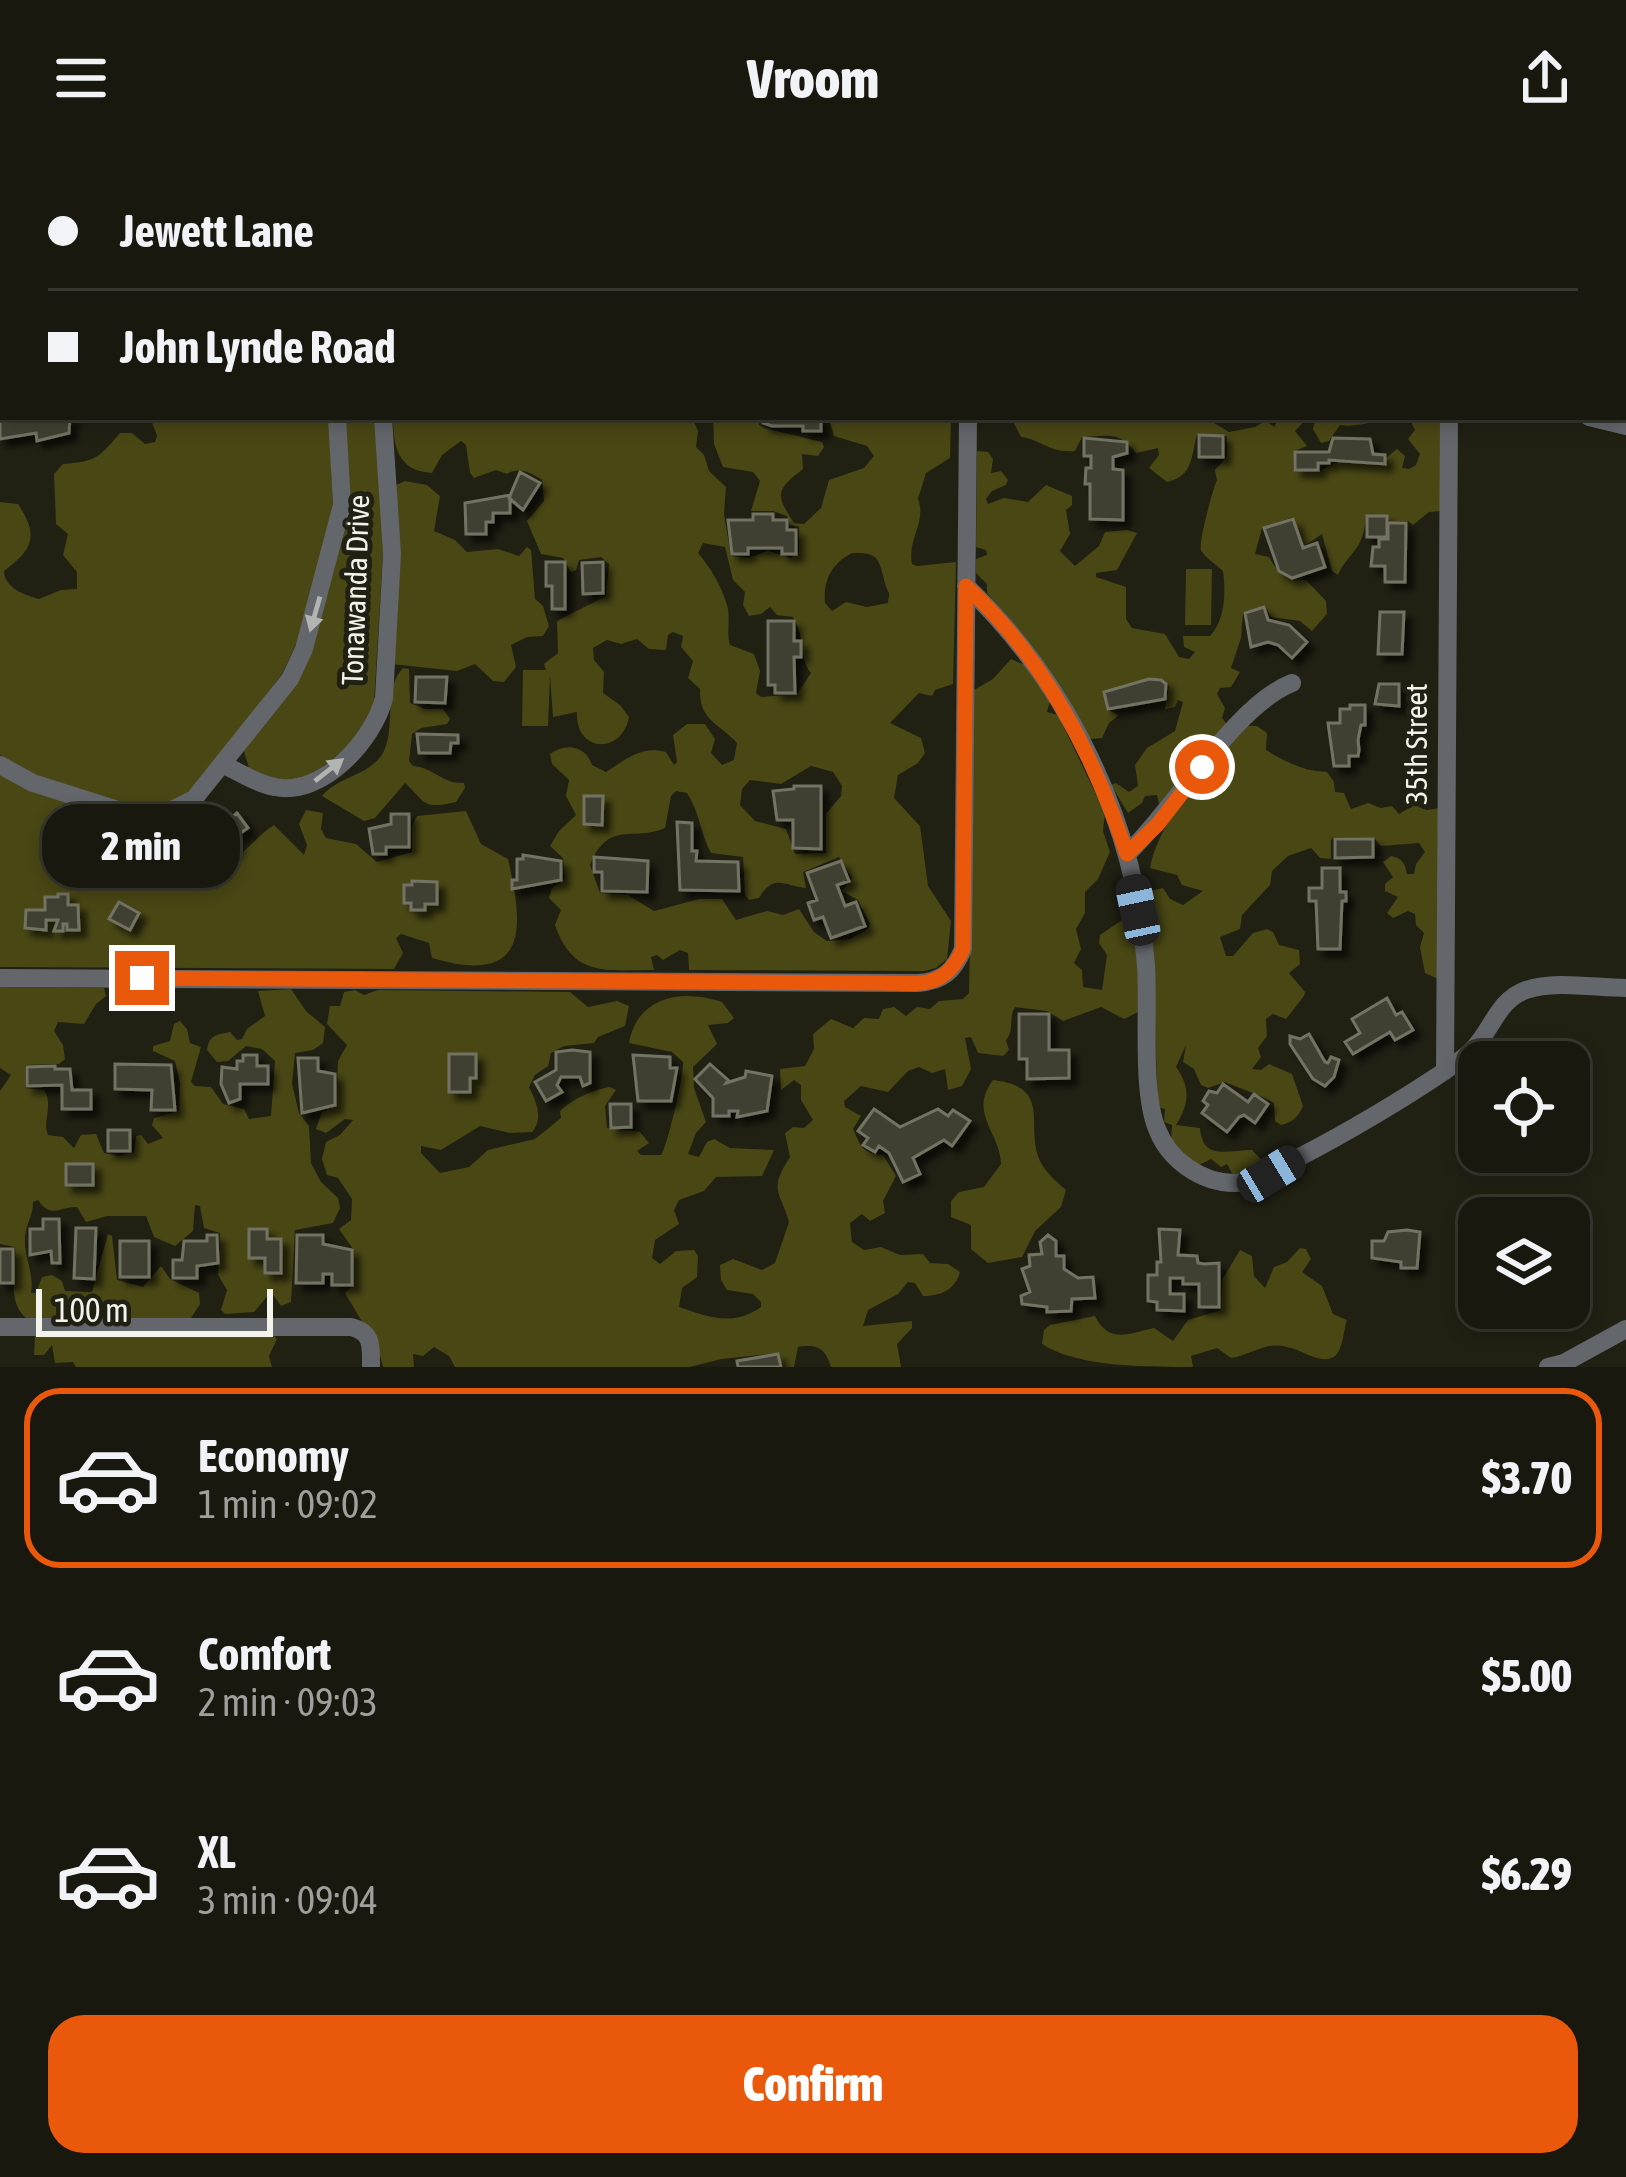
<!DOCTYPE html>
<meta charset="utf-8">
<style>
:root{--surface:#18180e;--page:#25251c;--text:#f1f3f6;--muted:#9fa09e;--line:#36372e;--accent:#ea580c}
body{margin:0;font-family:"Asap Condensed",sans-serif;background:var(--page);color:var(--text);height:100vh;display:flex;flex-direction:column;font-size:45px;white-space:nowrap}
*{box-sizing:border-box;margin:0}
p{font-size:39px;color:var(--muted)}
.icon{flex:none;width:66px;height:66px;fill:none;stroke:currentColor;stroke-width:2;stroke-linecap:round;stroke-linejoin:round}
.map{position:relative;height:1211px;overflow:hidden}
.drawer{display:flex;flex-direction:column;background:var(--surface);flex:1}
.drawer>*{flex:none}
.banner{position:absolute;left:0px;top:0px;width:1626px;height:264px;box-shadow:0 6px 18px #0003,0 0 0 3px var(--line);display:grid;align-content:center;height:264px;padding:0 48px;background:var(--surface)}
.buttons{position:absolute;left:1458px;top:885px;display:grid;gap:24px}
.buttons a{display:grid;place-items:center;width:132px;height:132px;border-radius:24px;background:var(--surface);box-shadow:0 6px 18px #0003,0 0 0 3px var(--line);font-size:60px}
.scale{position:absolute;left:36px;bottom:30px;width:237px;box-sizing:border-box;padding-left:12px;border:6px solid #f3f3eb;border-top:0;font-size:33px;line-height:42px;white-space:nowrap;color:#f3f3eb;-webkit-text-stroke:9px #202013;paint-order:stroke}
.end{position:absolute;width:54px;height:54px;margin:-27px;border:15px solid #ea580c;background:#fff;box-shadow:0 0 0 6px #fff}
.from{border-radius:50%}
.bubble{position:absolute;height:84px;border-radius:36px;background:var(--surface);box-shadow:0 6px 18px #0003,0 0 0 3px var(--line);font-size:39px;font-weight:800;line-height:84px;text-align:center}
.car{position:absolute;width:36px;height:72px;margin:-36px -18px;border-radius:15px;box-shadow:0 0 9px 3px #0007;background:linear-gradient(#222 24%,#8ab4d8 0 40%,#222 0 76%,#8ab4d8 0 86%,#222 0)}
.banner b{display:flex;align-items:center;gap:42px;height:114px;font-size:45px}
.banner b+b{border-top:3px solid var(--line)}
.banner i{width:30px;height:30px;background:var(--text)}
ul{padding:21px 0 0;list-style:none}
li{display:flex;align-items:center;gap:36px;height:180px;margin:0 24px 18px;padding:0 24px;border:6px solid transparent;border-radius:36px}
li div{flex:1}
li b{display:block;font-size:45px}
li em{font-style:normal;font-weight:800}
li.active{border-color:var(--accent)}
li>.icon{width:108px;height:108px;stroke-width:1.5}
.action{display:flex;gap:24px;margin-top:auto;padding:24px 48px}
.action a{flex:1;height:138px;border-radius:36px;background:var(--accent);color:#fff;font-size:48px;font-weight:800;line-height:138px;text-align:center}
header{display:flex;justify-content:space-between;align-items:center;height:156px;padding:0 48px;background:var(--surface);font-size:54px;font-weight:800}
.map>svg:first-child{display:block}
</style>
<header><svg class="icon" aria-label="menu" viewBox="0 0 24 24"><path d="M4 6h16M4 12h16M4 18h16"/></svg>Vroom<svg class="icon" aria-label="share" viewBox="0 0 24 24"><path d="M12 15V3M7 8l5-5 5 5M5 13v7h14v-7"/></svg></header>
<div class="map">
<svg width="1626" height="1211" viewBox="0 0 1626 1211">
<defs>
<filter id="shadow"><feDropShadow dx="7" dy="7" stdDeviation="3" flood-color="#0009"/></filter>
</defs>
<rect width="100%" height="100%" fill="#202013"/>
<path fill="#494714" fill-rule="evenodd" d="M150 261H329L333 354 301 478 282 518 205 619 184 640 163 649 140 651 48 625 0 599V346L18 348C40 381 32 394 4 415 5 432 24 439 39 443L61 434 77 433V416L63 399 68 378 56 368 54 318 63 308C98 305 98 302 120 277H132L145 288 155 286 157 280Z
M343 261H376L383 395 374 548C366 576 327 616 297 623 280 626 264 620 249 612L243 592 297 520 331 421Z
M393 261H692L698 275 696 291 704 299 709 315 726 331 724 358 731 400 748 402 768 395 791 402 799 396V371L790 369 787 360 773 355H751L760 325 753 316 723 311 714 288 713 261H760L759 269 764 272 822 286 824 291 818 300 802 298 803 313C776 334 775 338 794 367L804 368 821 352 829 324 864 312 874 300 867 290 834 280 828 261H951L950 302 926 317 918 343C927 366 907 383 912 408L917 410 956 406 953 528 935 534 932 540 919 537 890 567 921 582 925 597 918 607 898 619 894 642 920 670 928 730 951 765 947 803 936 812 924 815 689 814 688 797 680 794 663 804 657 799 651 801 654 814C607 814 573 822 555 769L561 754 549 742 552 732 565 723 563 702 550 690 559 675 576 659 566 640 569 624 552 608 550 598C566 586 586 590 592 609L606 616C626 603 642 589 666 596L674 609 677 606 673 579 687 568H705L715 583 711 597 722 609 734 604 737 587C719 567 699 565 700 533L688 522 693 505 681 491 683 480 673 476 668 479 666 494 649 493 637 483 621 488 607 484 593 492 594 504 604 516 603 537 620 549 629 561C622 599 575 597 577 556L553 561 550 520 548 570H522L523 514H546L544 508 558 497 557 465 606 440 609 408 601 401 579 404 576 414 571 416 563 402 541 398 527 365 544 345 542 324C532 317 518 310 507 318L496 314 474 322 470 317 466 289 461 285 442 299 432 317C398 315 393 291 393 261ZM703 387 725 391 733 424 745 436 743 449 749 460 761 458 770 451 777 459 793 461C806 482 798 501 811 517L797 538 761 541 756 537 760 515 754 498 730 489C726 476 731 462 727 449 722 431 711 412 698 397ZM852 397C879 396 879 403 885 427 890 444 890 430 888 447L867 451 846 446 832 455 825 447C823 425 831 408 852 397ZM811 610 833 616 842 630 841 640 826 658V697L795 698 786 673 755 665 740 649 742 633 750 624 781 628ZM676 635 687 637C700 657 700 677 711 697L743 701 745 739 749 744 759 742C774 717 784 730 806 732L803 716 839 701 852 722 842 735 858 744 870 768 868 773 850 783 827 785 814 776 799 753 783 759 767 755 736 764 722 743H699L654 755 628 739 600 737 590 709C609 663 633 686 665 672L671 640Z
M1011 261H1204L1229 276 1255 271 1265 265 1275 271 1277 261H1308L1295 275 1307 290 1294 295 1293 314 1318 316 1339 305 1385 310 1386 302 1397 293 1405 300 1402 312 1409 313 1416 309 1420 298 1408 283 1415 274 1410 264C1384 258 1365 273 1340 269L1329 285 1321 287 1313 273 1316 261H1442V355L1429 356 1413 369 1408 365 1389 366 1387 359H1366C1364 396 1348 396 1338 419L1332 415 1322 378 1303 391 1293 361 1262 372 1255 398 1269 401C1279 418 1286 424 1306 424L1326 445 1327 458 1312 475 1300 465 1271 461 1265 449 1243 456 1241 482 1231 512 1240 516 1231 531 1220 532 1217 538 1225 552 1222 562 1229 571 1160 653 1157 639 1145 640 1142 647 1128 657 1111 629 1116 627 1129 636 1138 630 1135 609 1147 592 1175 575 1183 546 1178 544 1175 551 1165 553 1169 530 1159 522 1104 535 1107 554 1119 559 1109 567 1102 582 1090 583 1037 498 987 437V428L976 417V403L987 399 986 394 976 391 977 295 988 296 993 303 991 317 1001 315 1008 324 1006 329 992 335 986 343 988 348 1004 342 1028 346 1046 329 1072 340V349L1066 354 1070 378 1060 395 1075 410 1099 390 1105 376 1127 374 1137 377 1117 414 1096 417V421L1126 431V463L1132 472 1165 478 1179 501 1189 503 1195 496 1184 491 1183 480H1210C1225 464 1226 437 1223 415 1217 409 1204 401 1201 394 1198 388 1213 332 1217 324L1215 314 1227 301V280L1197 279C1191 299 1194 320 1167 326L1149 312 1159 299 1158 292 1136 297C1119 275 1110 280 1082 281L1075 295C1048 297 1043 284 1021 281Z
M405 325 427 329 440 340 434 375 455 384 467 396 498 393 519 400 527 391 531 394 535 443 543 450 549 470 543 480 527 481 511 489 516 511 504 526 493 525 475 508 457 515 391 508 398 385 396 329Z
M1186 413H1212L1211 469H1185Z
M1011 503 1025 509 1050 545 1047 556 1058 559 1105 657 1103 675 1110 696 1098 723 1085 736V757L1076 773 1081 793 1074 807 1082 814 1083 831 1102 834 1107 799 1099 787 1100 779 1122 764 1128 766 1136 789 1140 855 1124 863 1101 851 1063 865 1047 855 1015 851C1008 862 1015 874 1006 884L1009 894 1003 900 978 897 971 881 965 882 971 913 962 930 948 934 945 913 932 917 919 911 908 915 888 936 861 930 844 945 845 951 861 960 853 973C861 990 861 997 883 999L896 1020 883 1045 885 1057 870 1065 862 1058 850 1067 852 1086 864 1094 881 1091 900 1099 923 1098 930 1107 948 1108 960 1116C955 1134 941 1140 923 1140L915 1127 908 1126 898 1138 868 1154 863 1170 912 1165V1172L897 1188 901 1211H831C825 1192 817 1188 798 1191L794 1211H783L779 1197 722 1203 689 1211H455L449 1200 434 1191 423 1200 413 1198 414 1211H383L374 1176 361 1164 345 1137 353 1130V1093L339 1073 351 1064 352 1043 338 1022 327 1019 322 1003 326 986 340 979 353 964 345 963 326 977 316 973 322 956 336 950 338 905 347 889 327 868 330 850H340L344 836 355 834 364 839 378 834 570 836 588 851 617 845 629 850 625 870 598 881 594 887 564 890 551 897 548 910 535 919 529 931C536 945 544 962 532 976L510 977 480 970 441 994 421 990V997L440 1017 469 1011 488 994 535 983 561 962 560 955C571 944 594 933 610 931L616 934 605 950 607 972 640 976 649 987 637 995 641 999H661C667 992 684 919 683 906L672 896 629 887C637 841 681 832 722 846L734 862 728 867 708 869 717 888 693 911 694 932 706 966 696 977 688 998 699 1001 707 986 714 983 730 992 774 994 762 1020 716 1021 704 1035 679 1044 674 1054 679 1068 655 1084 652 1102 660 1108 676 1095 694 1094 698 1100 697 1121 682 1132 679 1151C709 1161 733 1171 761 1151V1146L753 1138 727 1134 721 1124 720 1109 733 1103 762 1114 775 1107 789 1066C780 1034 768 1035 790 1001L785 977 793 971 804 972 813 964 801 944V929L794 924 781 934 780 913 805 910 814 893 813 878 831 863 853 872 864 862 879 863 883 853 894 851 906 860 917 851 930 853 939 845 963 843 969 837 974 534 993 523Z
M403 512 409 513 410 547 425 553H443L450 563 447 568 421 572 412 578 409 605 413 610C435 612 442 628 464 627L465 632 456 646C421 654 426 646 405 627L375 662 364 665 322 640C338 620 371 620 384 595 396 569 383 532 403 512Z
M1247 570H1257L1267 577 1266 594C1286 606 1303 615 1327 616L1334 626 1335 636 1344 637 1351 653 1368 647 1381 652 1392 650 1399 658 1414 649 1427 654 1440 652 1438 823 1425 817 1420 791 1424 777 1416 769 1415 758 1408 755 1393 762 1387 757 1398 741 1385 735V728L1393 721 1383 706 1391 700C1402 702 1405 707 1407 718H1414L1416 708 1425 696 1419 687 1381 690 1374 682 1334 681 1331 684V703L1320 702 1311 692 1288 700 1272 715 1270 729 1242 759 1240 773 1220 781 1226 800H1233L1253 777 1267 773 1273 776 1279 789 1299 794 1300 808 1289 817 1305 836 1304 840 1286 863 1273 858 1266 863 1267 880 1258 892 1261 901 1252 913 1261 914 1269 908 1292 918 1303 950C1299 960 1292 967 1281 969L1275 965 1274 947C1257 937 1243 934 1225 926L1208 932 1201 929 1194 913 1183 906 1186 889 1176 911C1191 931 1189 949 1176 969L1200 972C1203 1005 1226 994 1252 994L1266 1008 1264 1012 1233 1019 1227 1008 1221 1011 1211 1003 1197 1010 1171 984 1172 969 1164 966 1165 953 1158 951 1150 735 1163 732 1170 743 1183 749 1203 735 1182 729 1177 719 1150 712C1160 659 1212 610 1247 570Z
M0 614 141 664 155 685 172 683 184 702H201L205 713C236 714 251 683 274 669L304 699 307 689 299 668 306 654 323 657 321 673 326 682 356 688 377 706 412 696V670L417 660 466 655 481 688 508 703C525 775 527 830 432 802L429 787 401 778 396 782 403 797 394 813 0 811Z
M0 831 104 832 106 840 96 848 84 868 58 866 54 875 63 889 65 903 59 908 25 909V932L44 934C54 950 42 964 48 979L63 981 74 992 81 979 96 978 104 997 119 1000 134 996 136 980 141 979 148 988 163 982 152 969 154 962 179 955 180 927 175 905 153 895V890L170 885 174 868 180 865 187 873 190 887 201 891 191 926 195 930 211 931 223 948 244 953 249 963 271 960 275 905 262 893 246 890 228 905 217 906 207 894C209 879 216 879 230 876L237 884 242 883 247 873 265 860 258 835 291 833 306 855 325 871 323 887 313 894 295 897 292 928 299 957 309 970 311 1007 321 1026 338 1042 340 1052 333 1067 295 1074 291 1146 281 1150 271 1136 254 1156 225 1158 221 1154 227 1134 218 1119 220 1077 204 1072 200 1050 195 1049 193 1075 175 1090 154 1081 146 1060H107L86 1066 77 1051C59 1051 51 1063 38 1044L33 1046C33 1059 28 1064 26 1075 21 1096 35 1116 31 1137H36L42 1121 52 1119 62 1125 65 1135 92 1136 108 1078 112 1080 117 1124 143 1131 161 1110 170 1123 199 1137 200 1148 191 1162H26C6 1145 17 1116 15 1091L0 1088V935L11 919 0 912Z
M993 924C1054 931 1024 970 1040 1005 1046 1017 1057 1026 1066 1034L1061 1051 1035 1075 1022 1101 988 1107 971 1093V1069L951 1061V1045L959 1036 984 1031 1001 1008C1000 976 968 957 993 924Z
M1300 1092 1306 1093 1311 1103 1302 1116 1322 1130 1333 1158 1347 1164C1344 1172 1343 1194 1335 1200 1321 1210 1301 1193 1287 1191 1264 1185 1252 1199 1231 1202L1217 1192 1191 1200 1193 1211C1147 1211 1076 1211 1042 1188L1044 1174 1050 1169 1095 1160C1109 1189 1130 1177 1154 1172L1173 1185 1188 1164 1221 1154 1222 1124 1240 1094 1252 1100 1254 1120 1265 1132 1274 1111 1287 1106Z
M35 1179 274 1180 277 1183 269 1200 272 1211H76L73 1206 55 1207 52 1189 44 1199H34Z"/>
<path fill="#404033" stroke="#737364" stroke-width="3" filter="url(#shadow)" d="M0 255 3 261H70L69 277 37 285 36 277 0 283Z
M763 261H821V275H803V270H772L763 267Z
M1199 279 1223 280V301H1199Z
M1084 282 1127 286V297L1113 301V313L1123 314V364L1090 363V328H1085L1086 312H1091V300H1084Z
M1333 282 1370 283 1373 298 1385 299V308L1329 304V307H1318V314H1295V296H1329Z
M520 316 540 327 523 354 509 342Z
M510 339V357H493V366H486V378H466L465 347Z
M753 358H773V364H787V374H796V398H782V392H748V398H732L728 364H753Z
M1367 360H1387V381H1367Z
M1293 363 1303 392 1317 387 1325 411 1292 422 1279 415 1264 372Z
M1388 367H1406L1405 426H1385V410H1371L1373 391H1379V383H1388Z
M546 406H565V453H552V430H546Z
M603 406V437L583 438 582 407Z
M1264 451 1268 464 1289 469 1307 486 1292 502 1278 489 1268 486 1251 491 1245 457Z
M1380 456H1404L1402 498H1378Z
M768 465H794V485H801V501H794L795 537H775V529H768Z
M416 521H447L445 547 415 546Z
M1149 523 1161 524 1166 528 1165 543 1108 553 1104 536Z
M1379 528H1399V550L1375 548Z
M1350 549H1365V569H1361L1358 584 1359 594 1358 600H1349V610H1334L1328 567H1340V553H1350Z
M417 578 458 579V587H451L450 597H419Z
M794 630H821V693L793 692V664H777L773 635 794 633Z
M584 640H603L602 669 584 668Z
M237 657 248 672 232 683 237 690 216 709 203 692 192 700 183 689 194 680 200 687Z
M391 658H409V691H386V698H373L369 673 391 668Z
M677 666 692 667V695H697L696 705 738 706 739 735 680 734Z
M1335 683H1373V701L1335 702Z
M523 699 561 705V724L512 733V724H517V703H523Z
M594 701 648 705 647 736 602 735V716H594Z
M841 705 849 725 837 729 845 750 856 746 865 770 831 782 823 761 814 764 808 747 817 744 807 717Z
M1322 712H1340V736H1346V745H1342L1340 793H1318L1316 745H1309V732H1322Z
M412 725 437 726V748H425V754H411V747H404V729H412Z
M58 738H68V749H78L79 774H67V768H63V775H54L58 764H46V774L25 772 26 754H45V741H58Z
M119 746 139 757 130 774 109 763Z
M1387 842 1396 859 1402 856 1413 874 1395 884 1390 876 1353 898 1345 886 1360 877 1352 863Z
M1019 858H1049V894H1069V922L1027 923V903H1019Z
M1309 878 1325 906 1328 907 1331 901 1339 904 1334 921 1325 930 1313 923 1290 888V880L1300 883Z
M572 894 590 896V927L583 930 580 921H561L557 929 562 936 546 945 535 926 556 914V896Z
M449 898H476V922H470V936H449Z
M243 899H257V910H268V928H240V943L229 947 221 928 222 911 237 913V905H243Z
M633 899 670 901V912H677L671 945H638Z
M298 902H318V915L335 918V949L302 957Z
M115 908 171 909 175 954H151L152 934 115 933Z
M710 908 728 924 726 927 745 921 746 915 772 920 767 955 737 961 738 955H729V960H713V942L695 923Z
M55 910V913H70L72 934H91V953H62V929L27 930V911Z
M1223 928 1248 946 1254 938 1268 948 1255 967 1244 959 1239 961 1227 976 1202 957 1208 949 1203 945 1209 935 1217 937Z
M610 948H631V971L611 972Z
M874 953 900 971 938 953 948 960 953 954 970 965 952 990 944 984 913 1002 920 1018 903 1026 889 997 879 990 875 996 863 989 868 982 858 975Z
M108 974H130V995H108Z
M66 1008H93V1029H66Z
M43 1063H59L60 1107H52L51 1095 30 1099V1073H43Z
M76 1072H96L94 1123 74 1122Z
M249 1073H267V1083H281V1117H265V1102H249Z
M1159 1073 1180 1074 1178 1099 1197 1100 1198 1107 1204 1108 1219 1107V1151H1199V1128H1183V1122H1170V1138H1184V1155L1157 1154V1146L1148 1145V1119H1157V1106H1161Z
M1407 1074 1420 1076 1417 1112H1401V1106L1372 1102V1085H1384L1388 1076Z
M207 1079H217L218 1107 197 1110V1122H173V1104H182L184 1085H207Z
M297 1079H323V1088L352 1094V1129H332V1118H323V1127H296Z
M1048 1079 1056 1085V1100H1064V1113L1078 1122 1093 1121 1095 1142 1072 1143 1071 1155 1047 1156V1151L1022 1148 1021 1140 1030 1136 1022 1113 1030 1110 1029 1099 1042 1098 1040 1086Z
M120 1085H149V1121H120Z
M0 1093H13V1127H0Z
M778 1198 781 1211H738L737 1205Z"/>
<g fill="none" stroke-linecap="round" stroke-linejoin="round">
<path stroke="#63666b" stroke-width="9" d="M0 130 3 124"/>
<path stroke="#63666b" stroke-width="18" d="M225 0V3
M278 0 279 3
M485 3V0
M969 3V0
M1623 246H1626
M1589 261 1626 270
M966 430C1069 528 1136 668 1146 810 1149 854 1141 935 1157 973 1169 1004 1201 1027 1235 1027 1268 1026 1445 921 1472 894 1492 875 1497 844 1526 834 1555 824 1596 832 1626 832
M222 608C239 616 257 628 275 631 323 641 374 583 384 542L392 398 383 261
M0 609 33 627 134 659H162L194 643 290 523 304 493 342 349 337 261
M1127 698C1174 654 1235 549 1292 527
M0 822 918 827C943 825 954 815 963 793L968 261
M1445 915 1449 261
M0 1171H351C373 1176 371 1191 371 1211
M1548 1211 1564 1207 1626 1173"/>
</g>
<defs><path id="oneway-solid" d="M-6-.8H1V-3.2L6.5 0L1 3.2V.8H-6Z" transform="scale(3)"/></defs>
<g fill="#b2b4b1">
<use href="#oneway-solid" transform="translate(315 458) rotate(106)"/>
<use href="#oneway-solid" transform="translate(329 614) rotate(-38)"/>
</g>
<g fill="none" stroke-linecap="round" stroke-linejoin="round">
<path stroke="#ea580c" stroke-width="15" d="M142 822 878 827C918 827 944 835 963 793L966 430C1045 503 1093 598 1127 698L1158 668 1202 611"/>
</g>
<g text-anchor="middle" stroke-width="10" stroke-linejoin="round" paint-order="stroke">
<g font-size="30" fill="#f3f3eb" stroke="#202013">
<text transform="translate(356 434) rotate(-88)" y="10">Tonawanda Drive</text>
<text transform="translate(1417 588) rotate(-90)" y="10">35th Street</text>
</g>
</g>
</svg>
<div class="buttons">
<a><svg class="icon" aria-label="locate" viewBox="0 0 24 24"><circle cx="12" cy="12" r="6"/><path d="M12 2v4M12 18v4M2 12h4M18 12h4"/></svg></a>
<a><svg class="icon" aria-label="layers" viewBox="0 0 24 24"><path d="M12 4l9 5-9 5-9-5zM3 14l9 5 9-5"/></svg></a>
</div>
<div class="scale">100 m</div>
<i class="end from" style="left:1202px;top:611px"></i>
<i class="end" style="left:142px;top:822px"></i>
<div class="bubble" style="left:42px;top:648px;width:198px">2 min</div>
<i class="car" style="left:1138px;top:754px;rotate:348deg"></i>
<i class="car" style="left:1271px;top:1018px;rotate:59deg"></i>
<div class="banner">
<b><i class="from"></i>Jewett Lane</b>
<b><i></i>John Lynde Road</b>
</div>
</div>
<section class="drawer">
<ul>
<li class="active"><svg class="icon" aria-label="car" viewBox="0 0 24 24"><path d="M5 17H2v-5l4-1 3-4h7l3 4 3 1v5h-3M9 17h6M6 11h13"/><circle cx="7" cy="17" r="2"/><circle cx="17" cy="17" r="2"/></svg><div><b>Economy</b><p>1 min · 09:02</p></div><em>$3.70</em></li>
<li><svg class="icon" aria-label="car" viewBox="0 0 24 24"><path d="M5 17H2v-5l4-1 3-4h7l3 4 3 1v5h-3M9 17h6M6 11h13"/><circle cx="7" cy="17" r="2"/><circle cx="17" cy="17" r="2"/></svg><div><b>Comfort</b><p>2 min · 09:03</p></div><em>$5.00</em></li>
<li><svg class="icon" aria-label="car" viewBox="0 0 24 24"><path d="M5 17H2v-5l4-1 3-4h7l3 4 3 1v5h-3M9 17h6M6 11h13"/><circle cx="7" cy="17" r="2"/><circle cx="17" cy="17" r="2"/></svg><div><b>XL</b><p>3 min · 09:04</p></div><em>$6.29</em></li>
</ul>
<div class="action"><a>Confirm</a></div>
</section>
